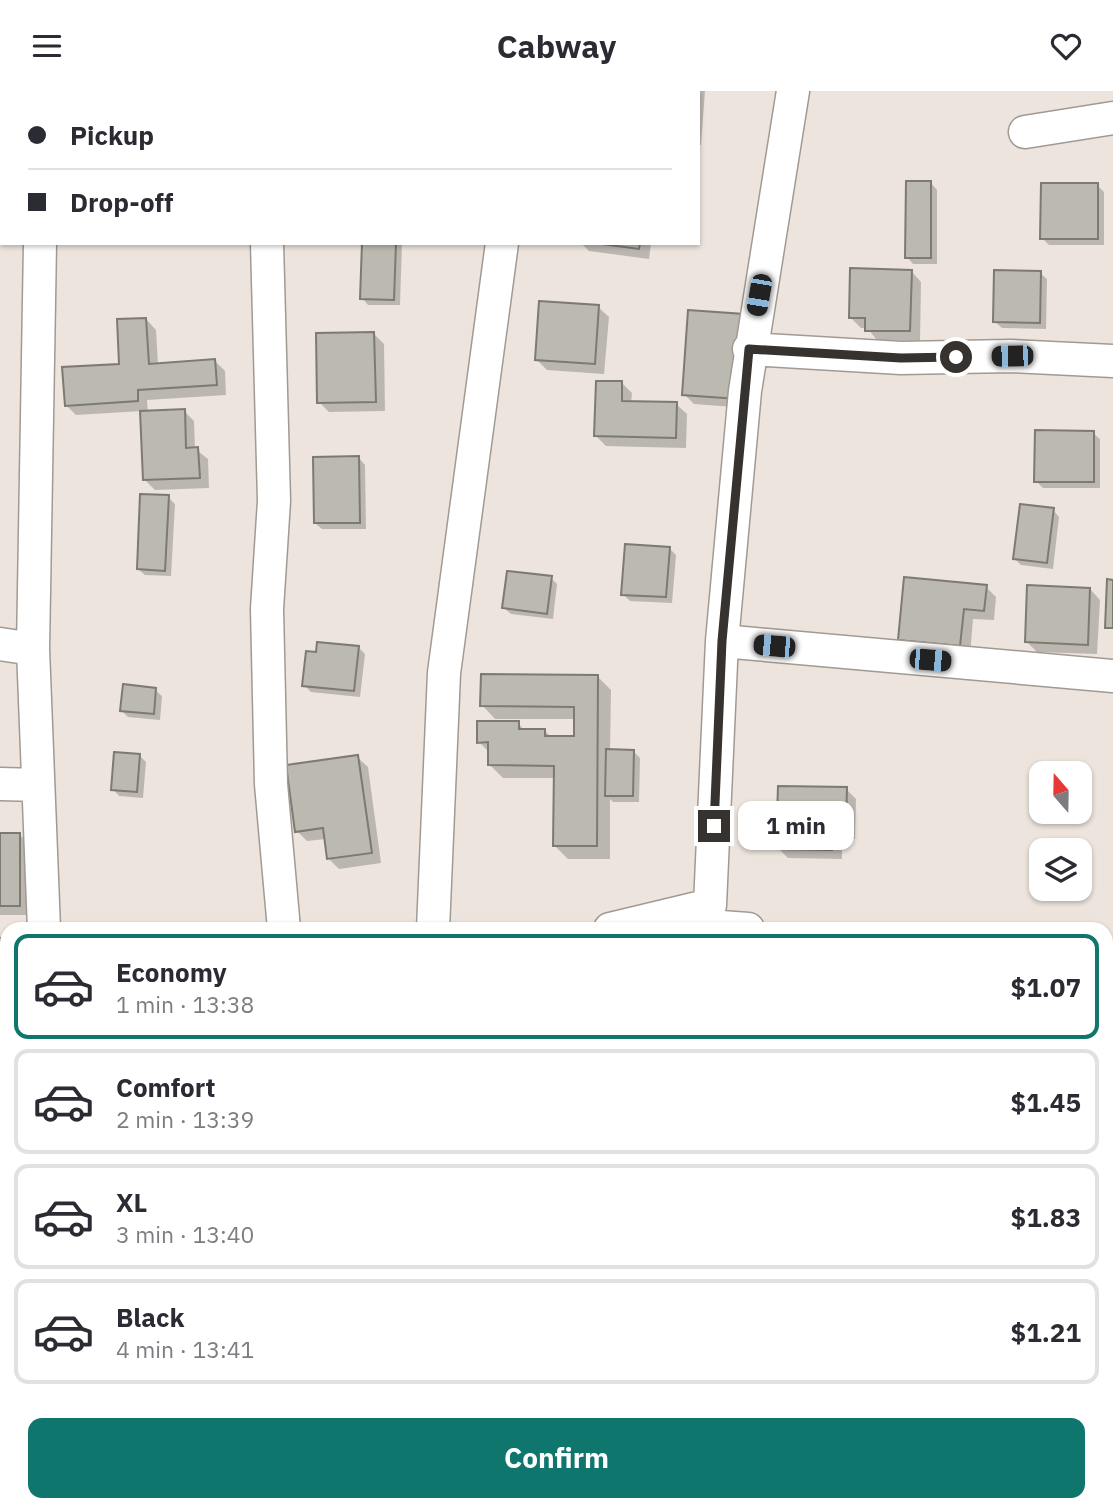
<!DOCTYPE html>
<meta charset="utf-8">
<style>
:root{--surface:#fff;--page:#f7f7f7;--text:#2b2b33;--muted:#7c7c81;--line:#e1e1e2;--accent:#0f766e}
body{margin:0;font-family:"IBM Plex Sans",sans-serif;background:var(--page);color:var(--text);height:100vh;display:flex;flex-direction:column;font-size:26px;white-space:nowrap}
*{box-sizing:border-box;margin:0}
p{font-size:23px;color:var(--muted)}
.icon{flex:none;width:38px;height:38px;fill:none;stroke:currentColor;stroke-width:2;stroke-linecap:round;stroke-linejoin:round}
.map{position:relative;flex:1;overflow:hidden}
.panel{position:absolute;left:0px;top:831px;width:1113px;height:590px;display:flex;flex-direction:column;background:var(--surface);border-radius:21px 21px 0 0;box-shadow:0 2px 5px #0004}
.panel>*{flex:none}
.top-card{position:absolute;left:0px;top:0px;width:700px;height:154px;box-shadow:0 2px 5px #0004;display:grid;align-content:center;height:154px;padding:0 28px;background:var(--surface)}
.needle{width:46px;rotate:340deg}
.fabs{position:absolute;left:1029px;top:670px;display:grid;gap:14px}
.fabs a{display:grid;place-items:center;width:63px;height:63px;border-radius:14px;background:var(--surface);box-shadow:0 2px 5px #0004;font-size:35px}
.end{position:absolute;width:32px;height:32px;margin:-16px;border:9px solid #35322f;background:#fff;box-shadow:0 0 0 4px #fff}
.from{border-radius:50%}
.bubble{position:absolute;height:49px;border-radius:14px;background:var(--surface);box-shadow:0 2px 5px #0004;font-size:23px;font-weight:800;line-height:49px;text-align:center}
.car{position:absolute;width:21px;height:42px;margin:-21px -10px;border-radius:9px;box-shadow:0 0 5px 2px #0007;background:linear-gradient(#222 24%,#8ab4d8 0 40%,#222 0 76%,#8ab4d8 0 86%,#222 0)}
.top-card b{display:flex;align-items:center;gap:24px;height:66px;font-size:26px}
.top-card b+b{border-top:2px solid var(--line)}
.top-card i{width:18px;height:18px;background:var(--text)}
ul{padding:12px 0 0;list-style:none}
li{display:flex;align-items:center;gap:21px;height:105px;margin:0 14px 10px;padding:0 14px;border:4px solid var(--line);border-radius:14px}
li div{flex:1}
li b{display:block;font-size:26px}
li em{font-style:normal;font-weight:800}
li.selected{border-color:var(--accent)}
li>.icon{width:63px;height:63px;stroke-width:1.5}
.cta{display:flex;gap:14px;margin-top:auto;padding:14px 28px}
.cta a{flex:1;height:80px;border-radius:14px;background:var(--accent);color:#fff;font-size:28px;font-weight:800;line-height:80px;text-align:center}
header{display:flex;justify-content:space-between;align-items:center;height:91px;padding:0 28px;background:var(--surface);font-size:32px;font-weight:800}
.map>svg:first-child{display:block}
</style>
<header><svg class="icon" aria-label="menu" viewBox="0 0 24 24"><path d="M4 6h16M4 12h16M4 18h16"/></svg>Cabway<svg class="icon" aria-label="heart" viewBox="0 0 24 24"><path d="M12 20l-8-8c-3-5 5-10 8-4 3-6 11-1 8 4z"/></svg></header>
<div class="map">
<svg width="1113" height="1420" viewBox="0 0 1113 1420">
<rect width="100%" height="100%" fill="#ece4dd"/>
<path fill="#0003" d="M73 0H122L73 2Z
M134 0H163L134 2Z
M173 0H254L255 2H172Z
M368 0H413V2H368Z
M659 0H705L701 54H698V2Z
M931 92 937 99V173H913L907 166Z
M1097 94 1104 101V154H1049L1042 147Z
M364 152H402L400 214H368L362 207Z
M581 152H651L649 168 589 160Z
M911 180 921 191 920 250 877 249 867 237H861L850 226Z
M1040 182 1047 188 1046 238 1002 237 995 231Z
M598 216 609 226 604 283 547 279 537 269Z
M690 221 747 317 694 313 684 303Z
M146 228 156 239 158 274 215 270 225 280 226 304 147 309 148 322 184 320 194 330 195 358 208 368 209 397 155 399 145 389 142 320 76 324 66 314 121 274Z
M374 243 384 253 385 320 329 321 319 311Z
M622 292 632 302 631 312 676 313 687 323 686 357 606 355 596 345Z
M1093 342 1100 348V397H1043L1036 390Z
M359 367 365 374 366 438H322L315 432Z
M168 406 175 413 171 485 145 484 138 478Z
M1053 419 1059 426 1053 478 1021 474 1015 468Z
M669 457 676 464 672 512 630 510 623 503Z
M551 487 557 493 553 528 511 523 504 517Z
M986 496 996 506 994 529 973 528 970 564 910 559 900 549Z
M1090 498 1100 509 1097 563 1037 561 1027 551Z
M358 556 365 563 360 606 311 601 304 594Z
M597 585 611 599 610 660H633L640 667 639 711H613L610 708V768H568L555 755V687H503L490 674V662L479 651 518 632 525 640 544 639 552 647H576V628H495L482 614Z
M155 599 162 605 160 629 128 626 121 619Z
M139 664 146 671 143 707 119 705 113 698Z
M357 666 368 676 381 772 339 778 329 768 326 748 307 750 297 740Z
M846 698 856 708 855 748H842V768L788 767 778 757Z
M0 743H19L30 754V824H0Z
M0 849H7V880H0Z"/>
<path fill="#bcbab0" stroke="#7c7a71" stroke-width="2" d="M171 0H245L171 2Z
M906 90H931V167H905Z
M1041 92H1098V148H1040Z
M362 152H396L394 209 360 208Z
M594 152H640L639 158Z
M850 177 912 179 910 240H865V227H849Z
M994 179 1041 180 1040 232 993 231Z
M539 210 599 214 595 273 535 269Z
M688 219 744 223 738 308 682 304Z
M146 227 149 273 215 268 217 294 138 299V310L65 315 62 276 119 273 117 228Z
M374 241 376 311 317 312 316 242Z
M596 290H622V310L677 311 676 347 594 345Z
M185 318 186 357 198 356 200 387 143 389 140 320Z
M1035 339 1094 340V391H1034Z
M359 365 360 432H314L313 366Z
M140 403 169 404 165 480 137 478Z
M1020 413 1054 417 1047 472 1013 468Z
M625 453 670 456 666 506 621 504Z
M507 480 552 485 547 523 502 517Z
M904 486 987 494 984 520 964 518 960 555 898 549Z
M1107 488 1113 489V537H1105Z
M1027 494 1090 497 1088 554 1025 551Z
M317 551 359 555 354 600 302 595 306 560 316 561Z
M481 583 598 584 597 755H553L554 675 488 674V651L477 652V630H519V638H545V645H574V616L480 615Z
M123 593 156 597 154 623 120 620Z
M606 658 634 659 633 705H605Z
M114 661 140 663 137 701 111 699Z
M358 664 372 762 327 768 323 737 295 741 286 674Z
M778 695 847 696 846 738H833L832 759 776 758Z
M0 742H20V815H0Z
M0 847H7V873L0 874Z"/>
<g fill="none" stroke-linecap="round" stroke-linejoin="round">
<defs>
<path id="street" d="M272 2V0
M519 2 520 0
M1025 41 1113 27
M0 110H2
M40 152 33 558 44 838
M267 152 274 410 267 518 271 693 284 838
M749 258 901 267 1011 265 1113 270
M722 550 1113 585
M0 553 33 558
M0 693 38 694
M721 836 748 838
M433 838 444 582 502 152
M610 838 710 814 722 550 745 300 793 0
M1106 872H1113
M0 939H7
M1106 1133 1113 1134
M0 1200H7
M46 1420 133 1414"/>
</defs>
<use href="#street" stroke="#a19a93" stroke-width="35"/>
<use href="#street" stroke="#fff" stroke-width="32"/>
</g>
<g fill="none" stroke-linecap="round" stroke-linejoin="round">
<path stroke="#35322f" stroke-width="9" d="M714 735 722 550 749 258 901 267 956 266"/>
</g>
</svg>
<div class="fabs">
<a><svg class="needle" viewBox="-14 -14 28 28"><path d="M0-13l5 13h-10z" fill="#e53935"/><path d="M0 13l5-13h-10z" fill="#7c7c81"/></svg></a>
<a><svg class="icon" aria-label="layers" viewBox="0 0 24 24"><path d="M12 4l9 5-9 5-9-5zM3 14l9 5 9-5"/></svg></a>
</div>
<i class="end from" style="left:956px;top:266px"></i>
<i class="end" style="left:714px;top:735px"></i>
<div class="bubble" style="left:738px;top:710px;width:116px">1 min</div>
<i class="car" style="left:759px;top:204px;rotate:190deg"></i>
<i class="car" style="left:1012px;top:265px;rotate:269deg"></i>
<i class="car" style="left:774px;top:555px;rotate:275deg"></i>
<i class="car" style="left:930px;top:569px;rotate:95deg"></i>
<div class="top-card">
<b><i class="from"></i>Pickup</b>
<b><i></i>Drop-off</b>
</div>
<section class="panel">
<ul>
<li class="selected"><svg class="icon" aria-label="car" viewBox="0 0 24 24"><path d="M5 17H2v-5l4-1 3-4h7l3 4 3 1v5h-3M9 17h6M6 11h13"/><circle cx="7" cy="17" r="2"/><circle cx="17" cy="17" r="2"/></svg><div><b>Economy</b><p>1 min · 13:38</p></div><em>$1.07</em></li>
<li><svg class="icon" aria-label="car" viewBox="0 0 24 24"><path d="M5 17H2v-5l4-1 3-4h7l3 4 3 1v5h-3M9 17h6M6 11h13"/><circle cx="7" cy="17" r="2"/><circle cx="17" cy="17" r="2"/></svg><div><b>Comfort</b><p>2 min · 13:39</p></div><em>$1.45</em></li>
<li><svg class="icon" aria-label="car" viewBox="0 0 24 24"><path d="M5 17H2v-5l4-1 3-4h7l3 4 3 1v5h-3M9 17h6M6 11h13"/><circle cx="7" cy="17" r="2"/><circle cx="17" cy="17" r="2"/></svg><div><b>XL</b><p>3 min · 13:40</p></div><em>$1.83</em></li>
<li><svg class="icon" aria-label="car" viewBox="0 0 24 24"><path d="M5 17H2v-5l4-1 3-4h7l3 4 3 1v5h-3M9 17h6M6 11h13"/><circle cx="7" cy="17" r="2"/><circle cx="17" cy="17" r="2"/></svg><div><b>Black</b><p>4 min · 13:41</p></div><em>$1.21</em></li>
</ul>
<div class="cta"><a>Confirm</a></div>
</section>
</div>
